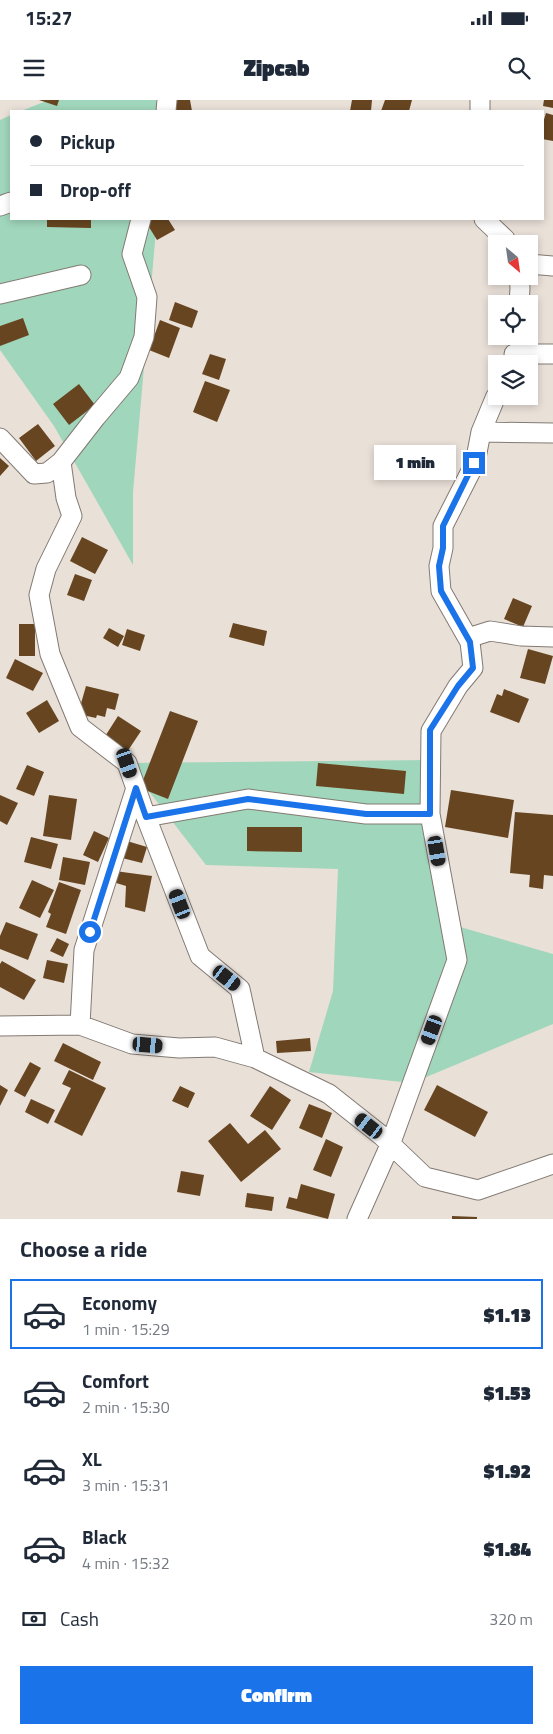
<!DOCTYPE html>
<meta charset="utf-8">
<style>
:root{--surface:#fff;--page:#f2f2f3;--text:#1f2937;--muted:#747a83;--line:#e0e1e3;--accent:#1a73e8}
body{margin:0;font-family:"Titillium Web",sans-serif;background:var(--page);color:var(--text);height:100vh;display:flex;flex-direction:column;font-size:19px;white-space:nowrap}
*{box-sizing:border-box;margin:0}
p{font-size:16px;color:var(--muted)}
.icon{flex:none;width:28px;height:28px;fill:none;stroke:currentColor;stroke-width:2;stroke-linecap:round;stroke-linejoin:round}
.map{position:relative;height:1119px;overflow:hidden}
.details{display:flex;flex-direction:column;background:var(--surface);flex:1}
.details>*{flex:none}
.guide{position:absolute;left:10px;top:10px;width:534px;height:110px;border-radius:0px;box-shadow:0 2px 8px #0003;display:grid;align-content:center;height:110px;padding:0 20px;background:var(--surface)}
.needle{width:32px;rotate:151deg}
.controls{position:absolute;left:488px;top:135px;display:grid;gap:10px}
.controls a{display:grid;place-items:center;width:50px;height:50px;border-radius:0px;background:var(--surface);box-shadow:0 2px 8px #0003;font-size:25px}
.end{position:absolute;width:22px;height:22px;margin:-11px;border:6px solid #1a73e8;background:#fff;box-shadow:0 0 0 2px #fff}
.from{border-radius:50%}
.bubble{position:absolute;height:35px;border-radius:0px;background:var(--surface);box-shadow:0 2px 8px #0003;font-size:16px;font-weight:800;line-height:35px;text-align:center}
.car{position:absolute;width:15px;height:30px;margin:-15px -8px;border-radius:6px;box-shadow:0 0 4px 1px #0007;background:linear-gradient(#222 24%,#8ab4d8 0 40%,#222 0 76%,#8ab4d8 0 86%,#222 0)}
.guide b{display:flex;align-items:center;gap:18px;height:48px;font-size:19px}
.guide b+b{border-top:1px solid var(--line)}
.guide i{width:12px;height:12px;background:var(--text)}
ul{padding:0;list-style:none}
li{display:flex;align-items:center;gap:15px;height:70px;margin:0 10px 8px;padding:0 10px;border:2px solid transparent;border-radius:0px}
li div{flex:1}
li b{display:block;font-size:19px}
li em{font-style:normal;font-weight:800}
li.active{border-color:var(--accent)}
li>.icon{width:45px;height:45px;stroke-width:1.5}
h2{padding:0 20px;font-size:22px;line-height:60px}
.pay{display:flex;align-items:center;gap:12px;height:55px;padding:0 20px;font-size:19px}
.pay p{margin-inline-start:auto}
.button{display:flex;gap:10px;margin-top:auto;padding:10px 20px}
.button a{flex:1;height:58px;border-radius:0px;background:var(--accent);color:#fff;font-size:20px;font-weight:800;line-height:58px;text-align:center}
.status{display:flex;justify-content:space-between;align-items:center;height:35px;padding:0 25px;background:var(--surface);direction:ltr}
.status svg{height:14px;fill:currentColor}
header{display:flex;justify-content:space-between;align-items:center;height:65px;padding:0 20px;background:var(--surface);font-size:22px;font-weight:800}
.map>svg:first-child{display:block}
</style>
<div class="status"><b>15:27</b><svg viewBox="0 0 49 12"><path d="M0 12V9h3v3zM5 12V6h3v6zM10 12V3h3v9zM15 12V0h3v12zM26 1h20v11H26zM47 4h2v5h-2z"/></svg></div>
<header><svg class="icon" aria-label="menu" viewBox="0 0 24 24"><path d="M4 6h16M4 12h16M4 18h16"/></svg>Zipcab<svg class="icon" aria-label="search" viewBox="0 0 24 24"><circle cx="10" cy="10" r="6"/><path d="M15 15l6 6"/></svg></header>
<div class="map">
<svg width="553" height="1119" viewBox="0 0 553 1119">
<rect width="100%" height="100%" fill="#e9e0d8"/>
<path fill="#a0d6bb" d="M49 0H156L159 11H21Z
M11 15V119H157L133 392V465L54 326 0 250V20Z
M430 660 450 824 553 854V924L412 983 309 972 333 891 338 769 206 765 127 663Z"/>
<path fill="#674520" d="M39 0H59L57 6Z
M174 0H190L192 11H175Z
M352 0H372L371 11H350Z
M385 0H412L409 11H381Z
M544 0H553V8L543 6Z
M546 13 553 15V41L542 39V26Z
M47 119H91V128L47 127Z
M144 119H168L175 130 157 140Z
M175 202 198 211 192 228 169 220Z
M23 218 29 235 0 246V226Z
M160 220 180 228 169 258 149 250Z
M210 254 226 259 219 280 202 274Z
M205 281 230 290 217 322 193 312Z
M79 284 95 305 69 325 53 304Z
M38 324 55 346 36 361 19 338Z
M0 358 9 366 0 376Z
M82 437 108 450 95 474 70 461Z
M75 474 92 480 84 501 67 495Z
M513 498 532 506 523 527 504 519Z
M233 523 267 531 264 546 229 537Z
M19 524H35V556H19Z
M109 528 124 536 118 547 103 538Z
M127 529 145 535 140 551 122 545Z
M528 549 553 556 545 584 520 578Z
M15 559 43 573 33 591 6 578Z
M86 586 119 594 115 610 107 608 105 617 97 615 96 618 78 614Z
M504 589 529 599 519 623 490 612 497 594 502 596Z
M47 600 59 621 39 633 26 613Z
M170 611 198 621 168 699 140 688Z
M118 616 141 631 127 652 104 638Z
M318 663 406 671 404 694 316 686Z
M27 665 44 672 34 696 16 689Z
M451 690 514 700 508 738 445 727Z
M0 695 18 703 7 725 0 721Z
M49 695 77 699 71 740 43 736Z
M515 712 553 715V776L544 775 543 789 529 787 530 775 510 773Z
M247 727H302V752L247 751Z
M94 731 109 738 98 762 83 755Z
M31 737 58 744 51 769 24 762Z
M127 741 147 747 142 763 122 758Z
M63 757 90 762 85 785 59 780Z
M115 771 152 776 145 812 125 807 126 786 113 782Z
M32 780 54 790 40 818 19 808Z
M59 782 81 790 66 834 46 827 51 814 48 812Z
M6 822 38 834 28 860 0 849V836Z
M57 838 69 844 63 857 50 851Z
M47 860 68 864 64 883 43 878Z
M2 861 36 880 24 900 0 887V864Z
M310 938 311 951 277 953 276 941Z
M63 943 101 962 93 980 54 961Z
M30 962 41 968 25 997 14 991Z
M69 970 106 988 82 1036 54 1022 71 988 62 984Z
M0 985 8 990 0 1006Z
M437 985 488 1012 475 1037 424 1010Z
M180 986 195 993 188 1008 172 1001Z
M270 986 291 1000 272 1030 250 1016Z
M31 999 55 1010 48 1024 25 1012Z
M309 1004 332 1013 322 1038 299 1028Z
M230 1023 248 1044 265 1030 281 1049 241 1082 208 1041Z
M326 1039 343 1047 331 1077 313 1070Z
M181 1071 204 1075 200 1096 177 1092Z
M301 1084 335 1094 328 1119 286 1108 289 1097 297 1099Z
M247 1093 274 1097 272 1111 245 1107Z
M452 1116 477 1117V1119H452Z"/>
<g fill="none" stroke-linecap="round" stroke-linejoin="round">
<defs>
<path id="minor" d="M480 0V11
M166 11 167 0
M0 106 11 102
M484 119 505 139 507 144
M529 164 553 166
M519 176 520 188 519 204
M0 194 81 175
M514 254H553
M481 332 553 333
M0 338 34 374 47 373 61 362 96 317 129 278 144 237 147 197 132 154 141 119
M61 362 66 398 72 416 46 469 39 495 50 554 80 627 127 663 146 717 200 856 240 889 255 958
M468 538 490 531 521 536 553 537
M146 717 248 699 366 714H430
M80 925 84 850 136 688
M0 926 80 925 132 944 179 948 215 947 255 958 329 994 382 1036 425 1077 478 1090 553 1064
M357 1119 390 1045 457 860 430 714 431 631 458 586 473 568 470 542 441 491 439 466 443 448V426L475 363 481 332 496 296"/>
</defs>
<use href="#minor" stroke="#827a73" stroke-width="21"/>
<use href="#minor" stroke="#fff" stroke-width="19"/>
</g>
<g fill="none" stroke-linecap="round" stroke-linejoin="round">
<path stroke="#1a73e8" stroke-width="6" d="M90 832 136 688 146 717 248 699 366 714H430V630L458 586 473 568 470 542 441 491 439 466 443 448V426L474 363"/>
</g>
</svg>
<div class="controls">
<a><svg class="needle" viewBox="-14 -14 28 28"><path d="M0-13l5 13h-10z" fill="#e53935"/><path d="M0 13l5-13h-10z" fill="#747a83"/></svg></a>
<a><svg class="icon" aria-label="locate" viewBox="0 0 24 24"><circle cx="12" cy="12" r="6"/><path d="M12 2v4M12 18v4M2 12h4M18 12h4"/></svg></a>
<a><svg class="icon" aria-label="layers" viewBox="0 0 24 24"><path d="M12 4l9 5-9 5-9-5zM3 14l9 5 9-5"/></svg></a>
</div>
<i class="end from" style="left:90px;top:832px"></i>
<i class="end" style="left:474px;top:363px"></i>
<div class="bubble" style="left:374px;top:345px;width:82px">1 min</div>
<i class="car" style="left:127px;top:663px;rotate:161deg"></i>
<i class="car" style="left:437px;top:751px;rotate:170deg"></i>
<i class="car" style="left:180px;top:804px;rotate:339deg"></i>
<i class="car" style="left:227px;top:878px;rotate:128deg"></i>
<i class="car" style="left:432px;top:930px;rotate:200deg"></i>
<i class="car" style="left:148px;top:945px;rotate:95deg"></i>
<i class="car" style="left:369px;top:1026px;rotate:308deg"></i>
<div class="guide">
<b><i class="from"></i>Pickup</b>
<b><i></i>Drop-off</b>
</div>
</div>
<section class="details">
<h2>Choose a ride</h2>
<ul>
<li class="active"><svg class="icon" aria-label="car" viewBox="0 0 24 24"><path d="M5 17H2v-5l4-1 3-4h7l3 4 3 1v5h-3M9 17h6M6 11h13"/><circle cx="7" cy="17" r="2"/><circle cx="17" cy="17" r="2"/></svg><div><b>Economy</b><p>1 min · 15:29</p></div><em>$1.13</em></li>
<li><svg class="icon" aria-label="car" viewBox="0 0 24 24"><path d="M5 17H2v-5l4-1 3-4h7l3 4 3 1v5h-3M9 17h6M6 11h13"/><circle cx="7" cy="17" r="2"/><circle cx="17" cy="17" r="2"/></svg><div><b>Comfort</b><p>2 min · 15:30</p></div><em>$1.53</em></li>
<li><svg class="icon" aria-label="car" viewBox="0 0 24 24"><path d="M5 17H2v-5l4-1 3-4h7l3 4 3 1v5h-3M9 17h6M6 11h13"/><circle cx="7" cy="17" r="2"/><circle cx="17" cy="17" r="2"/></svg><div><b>XL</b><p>3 min · 15:31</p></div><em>$1.92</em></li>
<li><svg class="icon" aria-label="car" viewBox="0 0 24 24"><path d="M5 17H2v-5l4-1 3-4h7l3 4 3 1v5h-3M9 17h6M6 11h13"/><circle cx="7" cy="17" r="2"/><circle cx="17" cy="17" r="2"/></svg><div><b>Black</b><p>4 min · 15:32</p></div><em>$1.84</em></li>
</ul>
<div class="pay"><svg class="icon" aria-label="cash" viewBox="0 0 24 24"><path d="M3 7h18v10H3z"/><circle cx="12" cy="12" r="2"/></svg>Cash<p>320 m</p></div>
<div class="button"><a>Confirm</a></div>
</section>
